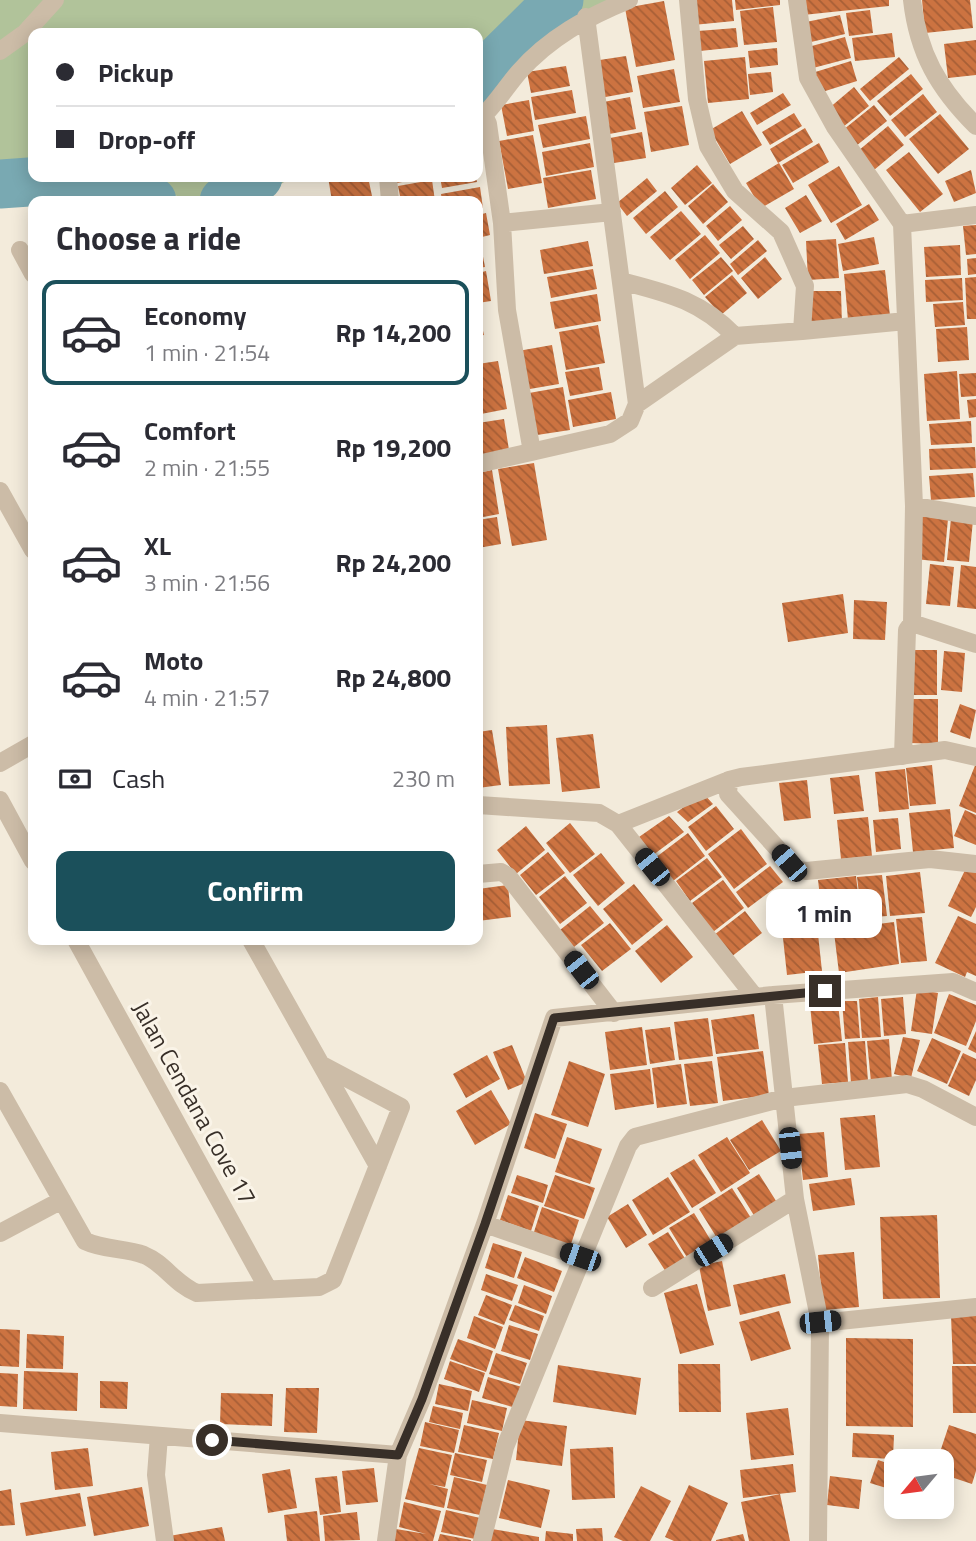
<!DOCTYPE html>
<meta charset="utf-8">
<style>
:root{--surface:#fff;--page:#f2f2f3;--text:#2b2b33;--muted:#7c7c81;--line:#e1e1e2;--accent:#1b505b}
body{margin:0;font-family:"Titillium Web",sans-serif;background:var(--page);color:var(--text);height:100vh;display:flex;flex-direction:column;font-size:26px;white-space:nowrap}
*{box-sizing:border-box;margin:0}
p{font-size:23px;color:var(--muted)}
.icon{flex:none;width:38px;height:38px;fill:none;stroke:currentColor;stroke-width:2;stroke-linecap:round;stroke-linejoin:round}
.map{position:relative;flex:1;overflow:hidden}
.sheet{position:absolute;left:28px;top:196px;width:455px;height:749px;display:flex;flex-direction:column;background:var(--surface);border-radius:14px;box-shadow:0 4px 18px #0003}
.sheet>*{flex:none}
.banner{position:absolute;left:28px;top:28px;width:455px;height:154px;border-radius:14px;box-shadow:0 4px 18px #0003;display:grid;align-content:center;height:154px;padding:0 28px;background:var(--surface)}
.needle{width:46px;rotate:241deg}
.tools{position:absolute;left:884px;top:1449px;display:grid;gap:14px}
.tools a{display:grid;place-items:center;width:70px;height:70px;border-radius:14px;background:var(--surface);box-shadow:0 4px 18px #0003;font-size:35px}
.end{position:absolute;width:32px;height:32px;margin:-16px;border:9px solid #382f28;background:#fff;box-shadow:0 0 0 4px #fff}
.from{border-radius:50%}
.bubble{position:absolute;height:49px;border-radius:14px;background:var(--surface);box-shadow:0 4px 18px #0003;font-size:23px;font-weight:700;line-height:49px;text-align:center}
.car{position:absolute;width:21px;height:42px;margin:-21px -10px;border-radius:9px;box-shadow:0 0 5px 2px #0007;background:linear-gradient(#222 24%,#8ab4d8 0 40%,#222 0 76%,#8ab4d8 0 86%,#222 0)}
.banner b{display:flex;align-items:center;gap:24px;height:66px;font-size:26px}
.banner b+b{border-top:2px solid var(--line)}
.banner i{width:18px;height:18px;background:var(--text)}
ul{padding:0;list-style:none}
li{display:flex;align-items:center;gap:21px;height:105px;margin:0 14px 10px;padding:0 14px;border:4px solid transparent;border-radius:14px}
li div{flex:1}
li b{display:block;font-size:26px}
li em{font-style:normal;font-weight:700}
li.current{border-color:var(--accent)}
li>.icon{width:63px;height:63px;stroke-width:1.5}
h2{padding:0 28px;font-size:32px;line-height:84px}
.pay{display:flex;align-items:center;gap:18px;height:77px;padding:0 28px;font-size:26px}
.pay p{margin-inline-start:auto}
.button{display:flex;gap:14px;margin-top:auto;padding:14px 28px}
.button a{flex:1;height:80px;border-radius:14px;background:var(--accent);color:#fff;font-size:28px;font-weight:700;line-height:80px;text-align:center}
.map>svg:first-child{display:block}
</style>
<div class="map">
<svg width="976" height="1541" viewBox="0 0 976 1541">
<defs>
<pattern id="building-back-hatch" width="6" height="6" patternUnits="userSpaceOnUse" patternTransform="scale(1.75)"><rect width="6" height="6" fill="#cc7341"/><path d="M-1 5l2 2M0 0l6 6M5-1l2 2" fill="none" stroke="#a75f36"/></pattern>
</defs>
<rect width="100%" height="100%" fill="#f3ebdb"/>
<path fill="#b1c39a" d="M0 0H615L550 26 478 103V33H33V172L0 171Z
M138 177H292L254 201H187Z"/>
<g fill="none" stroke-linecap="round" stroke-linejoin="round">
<path stroke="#79a9b2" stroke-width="49" d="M478 80 559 0
M0 184 57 180 152 201
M224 201 258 177"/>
</g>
<path fill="url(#building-back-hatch)" d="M690 0H732L734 21 693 25Z
M735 0H780V5L736 10Z
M801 0H889V6L803 15Z
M922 0H970L973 28 925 33Z
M664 1 675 60 636 67 625 8Z
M773 7 777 42 744 45 740 11Z
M870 10 873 33 849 36 846 13Z
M840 15 845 34 811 42 806 22Z
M736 28 738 47 700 51 698 31Z
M892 33 895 57 855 61 852 38Z
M845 37 851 58 813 68 808 47Z
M976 40V75L948 78 944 44Z
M777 48 778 65 750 68 748 51Z
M626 56 633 92 600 98 593 61Z
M745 57 749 99 708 103 704 61Z
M899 57 909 69 870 101 860 89Z
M851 61 857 81 819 93 812 73Z
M566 66 570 86 531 93 527 72Z
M674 69 680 102 643 108 637 76Z
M771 72 773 92 750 95 748 74Z
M911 74 923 89 890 116 877 101Z
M854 87 869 106 843 127 828 109Z
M572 90 576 113 535 120 531 97Z
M783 93 791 105 757 125 750 113Z
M923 94 937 112 905 137 891 120Z
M630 97 636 129 604 135 598 103Z
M529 100 534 131 507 136 501 105Z
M874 105 887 121 856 146 843 130Z
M682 106 689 145 651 152 644 112Z
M742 111 762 145 730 164 710 130Z
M794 113 802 126 770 145 762 132Z
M940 114 969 149 938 174 909 139Z
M586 116 590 139 543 148 538 125Z
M888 126 904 145 874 170 858 151Z
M805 128 813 142 778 163 770 149Z
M642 132 646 158 614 163 610 138Z
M533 135 542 183 508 189 499 141Z
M590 143 594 167 546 176 542 152Z
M819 143 829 162 793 183 782 165Z
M909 152 943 194 920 212 886 170Z
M779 163 794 189 761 208 746 183Z
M697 165 712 183 685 205 671 188Z
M839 166 862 205 831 223 808 185Z
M591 170 596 199 548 208 543 178Z
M971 170 976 193 954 202 945 181Z
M328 177H368L372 196 332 201Z
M396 177H423V178L397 183Z
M440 177H476L477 182 442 188Z
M647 178 657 191 627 216 617 203Z
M432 180 435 201H401L398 186Z
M713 184 728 202 703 224 688 206Z
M480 187 483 208 478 209V201H442L441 194Z
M665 191 678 207 646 234 633 218Z
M806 195 822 221 800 233 785 208Z
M869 204 879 220 845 240 836 224Z
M730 206 742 220 718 241 706 226Z
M681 211 701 234 670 260 650 237Z
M486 213 490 235 478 238V215Z
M976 225V254L966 255 963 226Z
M743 226 754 239 731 259 719 245Z
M705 235 720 253 690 279 675 260Z
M874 237 879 264 843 271 838 244Z
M836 239 839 278 808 280 806 241Z
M758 240 767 251 738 275 730 264Z
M480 241 485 267 478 268V242Z
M588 241 593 266 544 274 540 250Z
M960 245 961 275 926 277 924 247Z
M721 257 733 271 704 295 692 280Z
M765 257 782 279 758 299 741 278Z
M976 258V274L968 275 967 259Z
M593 269 597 289 551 298 547 277Z
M885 270 890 316 848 320 844 274Z
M486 271 491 301 478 303V273Z
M732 275 747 293 721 315 705 297Z
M976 277V319H967L965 278Z
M962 278 963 300 926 302 925 280Z
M807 291H841L842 325 808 326Z
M597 294 601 321 555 329 550 302Z
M963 302 965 325 935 327 933 304Z
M478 310 484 335 478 336Z
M598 325 605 363 566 370 559 332Z
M967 327 969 360 938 362 936 329Z
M552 345 559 384 524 390 518 351Z
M498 361 507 409 481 414 478 364Z
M599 367 603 390 570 396 565 372Z
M957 371 960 419 927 421 924 374Z
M976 373V396L961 397 959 374Z
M563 387 570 430 537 435 529 393Z
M611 392 616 419 573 427 568 400Z
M976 399V417L969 418 967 400Z
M504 419 509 450 478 455V423Z
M971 421 972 443 931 445 929 424Z
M975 447 976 468 930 470 929 449Z
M534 463 547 540 512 546 498 469Z
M492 470 499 514 478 518V473Z
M973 473 975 497 931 500 929 476Z
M919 516 948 519 944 562 915 559Z
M497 517 501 544 478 548V520Z
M951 518 973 520 969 562 947 560Z
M930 564 954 567 950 606 926 604Z
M961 565 976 567V609L957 607Z
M843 594 848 633 788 642 782 603Z
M854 600 887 602 885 640 853 639Z
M910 650H937V695H911Z
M944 651 965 653 962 692 941 690Z
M909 699H938V744L910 743Z
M960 704 976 710 970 739 950 732Z
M547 725 550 784 509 786 506 727Z
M492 730 501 785 478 788V732Z
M593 734 600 788 562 792 556 738Z
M976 763V813L959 806Z
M932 765 936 804 910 806 906 768Z
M905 769 909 809 879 812 875 772Z
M859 775 864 811 834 814 830 778Z
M807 780 811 818 784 821 779 783Z
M703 793 713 804 688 822 677 812Z
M716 806 734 829 706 851 688 827Z
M950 809 954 848 913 852 909 813Z
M965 810 976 815V845L954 836Z
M669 816 684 832 653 855 639 837Z
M868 817 872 856 841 859 837 820Z
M898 818 901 849 876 852 873 820Z
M570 823 595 854 570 873 546 843Z
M526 826 545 850 516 874 497 850Z
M741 829 767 864 734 889 708 854Z
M688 833 705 856 673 881 655 858Z
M548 852 565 873 536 895 520 875Z
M601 853 625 883 598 906 573 875Z
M707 858 722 877 690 901 676 881Z
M770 866 783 882 748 908 736 892Z
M966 868 976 872V907L971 917 948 906Z
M920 872 925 913 890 916 886 876Z
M882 875 887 916 862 918 857 877Z
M565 876 587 903 560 924 539 897Z
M856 876 861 918 823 922 818 880Z
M723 880 744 908 713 932 692 903Z
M634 884 663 920 632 945 603 909Z
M508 885 511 917 478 921V889Z
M816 894 819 931 779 934 776 897Z
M590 906 604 923 574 947 560 930Z
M745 911 762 933 731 957 714 935Z
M958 916 976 924V976L967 972 965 977 935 963Z
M922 917 927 961 901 963 896 919Z
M870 920V925L894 922 899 964 839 973 833 924Z
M610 923 631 949 602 971 581 945Z
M667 925 693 957 661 983 635 951Z
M818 934 822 971 787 975 783 938Z
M917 989 938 993 932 1034 911 1031Z
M949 994 976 1005V1021L966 1046 934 1033Z
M878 997 881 1037 862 1038 859 999Z
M903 997 906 1034 884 1036 881 999Z
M842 1001H857L860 1038 845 1039Z
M838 1003 842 1041 814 1044 810 1005Z
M754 1014 759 1049 716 1054 711 1020Z
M708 1018 713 1056 679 1060 674 1022Z
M642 1027 647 1065 610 1070 605 1032Z
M670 1027 675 1060 650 1064 645 1030Z
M976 1031V1053L968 1049Z
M903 1037 920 1040 911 1078 894 1074Z
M932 1038 961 1051 947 1084 917 1071Z
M889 1039 892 1081 871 1082 867 1041Z
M865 1041 868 1081 851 1083 848 1042Z
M845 1043 848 1082 822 1084 818 1045Z
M512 1045 527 1082 508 1090 493 1052Z
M763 1051 769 1095 723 1101 717 1057Z
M963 1053 976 1059V1080L969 1096 948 1086Z
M487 1055 500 1079 466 1098 453 1074Z
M569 1061 605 1074 588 1127 551 1115Z
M712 1061 718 1103 690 1106 684 1064Z
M681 1064 687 1104 657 1108 652 1068Z
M650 1069 654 1104 615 1110 610 1074Z
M491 1090 511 1124 475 1145 456 1111Z
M535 1113 567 1124 555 1159 524 1148Z
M875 1115 880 1167 845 1170 840 1118Z
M762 1120 781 1151 749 1170 730 1140Z
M824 1132 828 1177 803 1180 798 1134Z
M567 1137 602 1149 590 1184 555 1172Z
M727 1137 750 1173 721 1192 698 1155Z
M694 1159 716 1193 692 1208 670 1173Z
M759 1174 778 1204 755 1217 737 1188Z
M517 1175 548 1185 543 1203 511 1193Z
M555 1175 595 1188 584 1219 544 1206Z
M668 1177 690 1212 653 1235 632 1200Z
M851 1178 855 1205 813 1211 809 1184Z
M732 1188 751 1218 717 1238 699 1209Z
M508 1195 539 1206 531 1231 500 1220Z
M628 1204 647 1235 626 1248 607 1217Z
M542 1207 579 1220 570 1247 533 1235Z
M694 1213 713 1244 688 1259 669 1228Z
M937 1215 940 1298 883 1299 880 1217Z
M668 1232 686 1260 666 1272 648 1244Z
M493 1243 522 1252 514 1278 485 1268Z
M854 1252 859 1307 823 1310 818 1255Z
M525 1257 562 1271 554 1292 517 1278Z
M722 1261 731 1306 708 1311 699 1266Z
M486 1274 518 1285 512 1301 481 1290Z
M785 1274 791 1303 740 1315 733 1285Z
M697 1284 714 1345 680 1354 664 1293Z
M524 1285 552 1296 546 1314 518 1303Z
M486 1295 512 1305 504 1325 478 1315Z
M515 1305 544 1316 539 1331 509 1320Z
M779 1311 791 1349 751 1361 739 1322Z
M976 1315V1364H953L951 1316Z
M474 1316 503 1327 495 1349 467 1338Z
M509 1325 538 1334 530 1360 501 1351Z
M0 1329 20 1330 19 1367 0 1366Z
M27 1334 64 1336 63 1369 26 1368Z
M846 1338 913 1339V1427L846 1426Z
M458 1339 493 1351 486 1372 450 1359Z
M496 1353 527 1363 520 1384 489 1374Z
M450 1361 485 1373 479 1392 444 1379Z
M678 1364H720L721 1412H679Z
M558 1365 641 1378 636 1415 553 1402Z
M952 1366H976V1413H953Z
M24 1371 78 1373 77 1411 23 1409Z
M0 1373 18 1374 17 1407 0 1406Z
M488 1377 522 1387 516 1408 482 1398Z
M100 1381 128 1382 127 1409 100 1408Z
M439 1384 472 1391 468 1411 435 1404Z
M286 1388H319L317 1433 284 1432Z
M221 1393 273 1394 272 1426 220 1424Z
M472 1400 507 1408 502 1431 467 1423Z
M433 1406 463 1413 460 1429 429 1422Z
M788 1408 794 1455 751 1460 746 1413Z
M520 1420 567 1426 562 1466 516 1460Z
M425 1422 459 1430 454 1453 420 1446Z
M464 1425 499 1433 493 1459 458 1452Z
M949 1425 976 1434V1471L972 1484 942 1474V1461H937Z
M853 1433 894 1435 893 1459 852 1457Z
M613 1447 615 1498 572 1500 570 1449Z
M88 1448 93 1486 55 1490 51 1452Z
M419 1448 452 1455 445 1487 429 1484 448 1489 444 1508 405 1499Z
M455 1453 487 1460 482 1482 450 1475Z
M878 1460 896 1466V1491L870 1483Z
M793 1464 796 1492 743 1498 740 1470Z
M374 1468 378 1502 346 1505 342 1471Z
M290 1469 297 1508 268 1513 262 1474Z
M337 1476 341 1512 320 1515 315 1478Z
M830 1476 862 1480 859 1509 827 1505Z
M454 1477 487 1485 480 1515 447 1508Z
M508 1480 550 1490 541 1528 499 1518Z
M689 1485 728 1503 711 1541H674L665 1537Z
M641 1486 671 1501 650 1541H623L614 1537Z
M142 1487 149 1526 94 1536 87 1497Z
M11 1489 15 1525 0 1526V1491Z
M80 1493 86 1526 26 1536 20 1503Z
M780 1494 790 1541H749L741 1502Z
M404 1502 441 1511 433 1541H394L396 1529 426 1534 399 1527Z
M446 1510 480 1518 475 1539 441 1532Z
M317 1511 320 1541H287L284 1515Z
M357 1512 360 1540 325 1541 323 1516Z
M222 1527 225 1541H170L169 1536Z
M602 1528 603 1541H577L576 1529Z
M492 1529 539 1537V1541H490Z
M546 1531 573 1534V1541H545Z
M440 1534 471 1540V1541H438Z
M743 1534 745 1541H716V1540Z"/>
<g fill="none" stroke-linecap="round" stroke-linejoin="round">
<path stroke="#ccbca7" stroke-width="18" d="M797 0 808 78 835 127 902 224 914 506 976 516
M912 0C918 53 938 88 976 126
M0 51 25 33 55 0
M478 115H484L488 124 502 223 507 310 532 452
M484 115C497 102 507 86 519 72 549 38 587 17 629 0
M388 177 390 201
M502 223 612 212
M902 224 976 215
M20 250 33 274
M621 281C667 293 700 300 735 336L802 331 805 286 781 232 735 191 708 146 697 99 688 0
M802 331 906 321
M637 404 735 336
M478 464 610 434 630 421 637 404 586 17
M0 491 33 550
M912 623 914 506
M903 756 907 630 912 623 976 644
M976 757 945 750 741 777 729 780 728 794 796 869 806 871 930 859 976 864
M0 763 33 744
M0 800 33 861
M478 805 599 813 618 824 755 997
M618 824 729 780
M478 874 501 872 508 876 614 1013
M76 940 268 1289
M251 940 378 1166
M773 995 795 1199 820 1323 818 1541
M0 1091 85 1241C104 1250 125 1248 144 1255 164 1263 176 1285 197 1293L319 1287 333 1280 401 1107 322 1065
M485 1224 580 1257
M0 1233 62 1200
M652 1288 795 1199
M820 1323 976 1307
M0 1423 398 1455
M159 1436 156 1475 165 1541
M386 1541 398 1455 422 1399 485 1224 554 1018 773 995 953 982 976 992
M482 1541 505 1447 628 1146 635 1137 784 1098 907 1084 923 1089 976 1117"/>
</g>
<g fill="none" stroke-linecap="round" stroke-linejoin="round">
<path stroke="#382f28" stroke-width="9" d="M212 1440 398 1455 422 1399 485 1224 554 1018 825 991"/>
</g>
<g text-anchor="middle" stroke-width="6" stroke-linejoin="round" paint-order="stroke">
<g font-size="24" fill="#382f28" stroke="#faf4e8">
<text transform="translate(194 1103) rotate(61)" y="8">Jalan Cendana Cove 17</text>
</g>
</g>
</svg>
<div class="tools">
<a><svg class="needle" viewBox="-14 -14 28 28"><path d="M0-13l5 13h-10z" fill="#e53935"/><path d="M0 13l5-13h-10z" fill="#7c7c81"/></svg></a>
</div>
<i class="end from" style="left:212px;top:1440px"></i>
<i class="end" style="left:825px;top:991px"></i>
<div class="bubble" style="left:766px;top:889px;width:116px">1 min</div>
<i class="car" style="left:789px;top:863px;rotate:319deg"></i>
<i class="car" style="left:652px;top:867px;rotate:321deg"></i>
<i class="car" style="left:581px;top:970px;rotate:322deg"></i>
<i class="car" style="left:790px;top:1148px;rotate:174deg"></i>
<i class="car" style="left:713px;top:1250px;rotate:58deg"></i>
<i class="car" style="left:580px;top:1257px;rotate:289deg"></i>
<i class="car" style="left:820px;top:1322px;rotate:84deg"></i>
<div class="banner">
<b><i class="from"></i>Pickup</b>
<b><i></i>Drop-off</b>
</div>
<section class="sheet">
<h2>Choose a ride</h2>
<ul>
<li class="current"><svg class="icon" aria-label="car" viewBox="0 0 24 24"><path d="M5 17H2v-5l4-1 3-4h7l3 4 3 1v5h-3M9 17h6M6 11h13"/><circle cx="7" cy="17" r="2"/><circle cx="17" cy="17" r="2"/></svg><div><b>Economy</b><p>1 min · 21:54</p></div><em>Rp 14,200</em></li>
<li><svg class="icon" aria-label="car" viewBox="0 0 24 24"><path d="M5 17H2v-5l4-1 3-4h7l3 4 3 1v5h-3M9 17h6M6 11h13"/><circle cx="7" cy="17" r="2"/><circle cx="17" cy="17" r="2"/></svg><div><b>Comfort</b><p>2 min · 21:55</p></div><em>Rp 19,200</em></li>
<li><svg class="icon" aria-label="car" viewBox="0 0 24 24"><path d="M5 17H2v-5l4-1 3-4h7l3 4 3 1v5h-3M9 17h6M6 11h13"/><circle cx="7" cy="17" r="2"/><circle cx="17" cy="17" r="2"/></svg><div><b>XL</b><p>3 min · 21:56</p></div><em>Rp 24,200</em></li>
<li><svg class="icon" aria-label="car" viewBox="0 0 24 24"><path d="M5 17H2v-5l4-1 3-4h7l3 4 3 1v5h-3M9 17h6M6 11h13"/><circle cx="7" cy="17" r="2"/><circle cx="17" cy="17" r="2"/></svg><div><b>Moto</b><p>4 min · 21:57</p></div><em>Rp 24,800</em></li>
</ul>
<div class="pay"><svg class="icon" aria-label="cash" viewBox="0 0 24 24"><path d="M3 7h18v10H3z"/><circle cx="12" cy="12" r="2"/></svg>Cash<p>230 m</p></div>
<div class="button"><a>Confirm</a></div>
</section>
</div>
